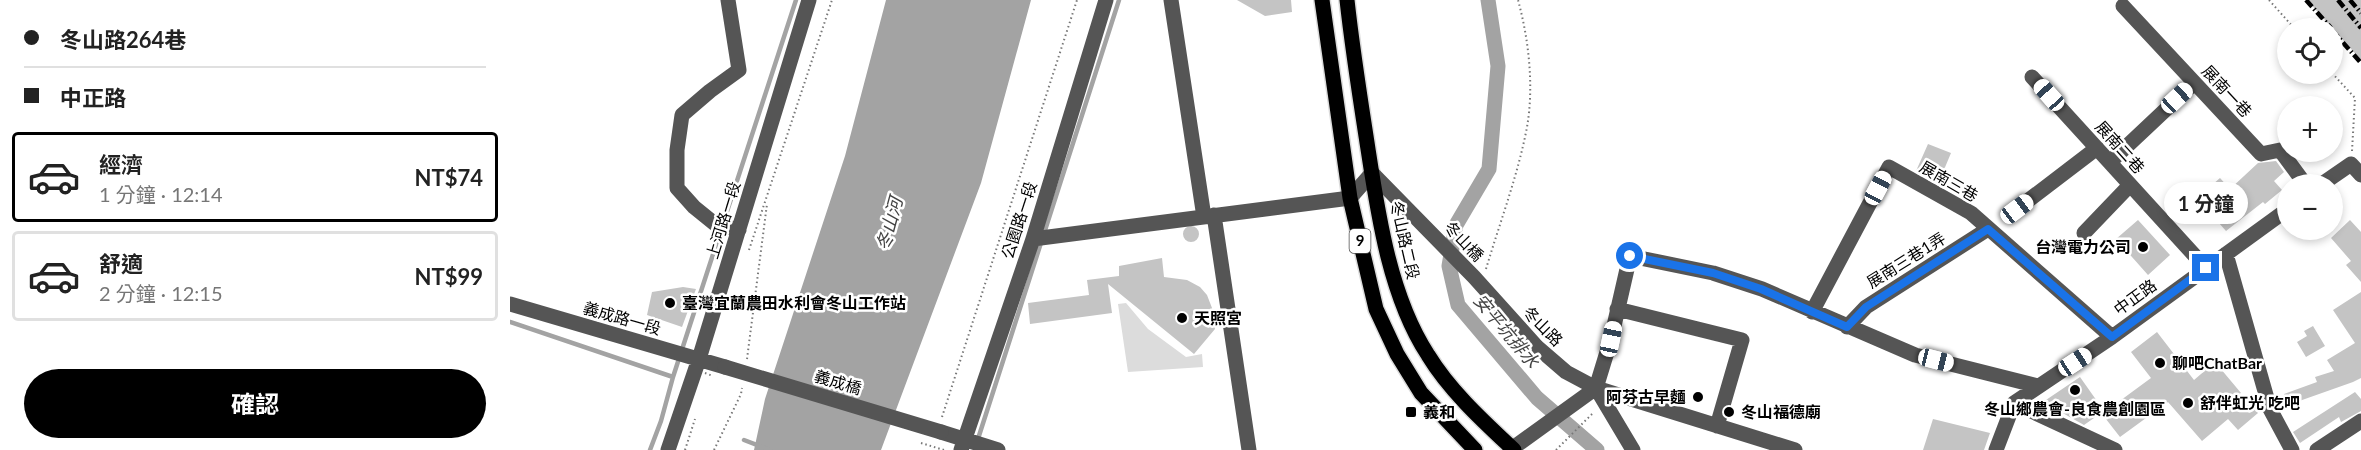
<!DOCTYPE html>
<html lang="zh-TW">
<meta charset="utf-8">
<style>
:root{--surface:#fff;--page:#f2f2f2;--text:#222;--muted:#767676;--line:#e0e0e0;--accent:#000}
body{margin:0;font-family:Lato,"Noto Sans TC",sans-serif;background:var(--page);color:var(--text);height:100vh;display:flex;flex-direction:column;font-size:22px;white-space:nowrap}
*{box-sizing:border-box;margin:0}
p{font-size:20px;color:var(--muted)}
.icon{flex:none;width:33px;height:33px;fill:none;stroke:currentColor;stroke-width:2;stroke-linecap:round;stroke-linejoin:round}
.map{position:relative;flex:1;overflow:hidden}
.drawer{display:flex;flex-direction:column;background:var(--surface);width:510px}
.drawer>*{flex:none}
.banner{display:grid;align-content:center;height:132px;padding:0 24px;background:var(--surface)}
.tools{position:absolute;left:1767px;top:18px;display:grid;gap:12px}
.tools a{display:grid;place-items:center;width:66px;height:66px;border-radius:50%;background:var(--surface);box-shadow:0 3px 9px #0003;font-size:30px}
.end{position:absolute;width:27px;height:27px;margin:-14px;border:8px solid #1a73e8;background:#fff;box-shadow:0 0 0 3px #fff}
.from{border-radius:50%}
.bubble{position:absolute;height:42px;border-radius:21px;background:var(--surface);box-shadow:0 3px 9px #0003;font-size:20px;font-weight:700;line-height:42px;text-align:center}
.car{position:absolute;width:18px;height:36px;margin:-18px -9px;border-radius:8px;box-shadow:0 0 4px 2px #0007;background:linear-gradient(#fff 24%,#345 0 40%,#fff 0 76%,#345 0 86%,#fff 0)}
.banner b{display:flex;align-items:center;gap:21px;height:57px;font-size:22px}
.banner b+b{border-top:2px solid var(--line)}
.banner i{width:15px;height:15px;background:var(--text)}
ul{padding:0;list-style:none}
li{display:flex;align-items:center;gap:18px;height:90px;margin:0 12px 9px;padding:0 12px;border:3px solid var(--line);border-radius:6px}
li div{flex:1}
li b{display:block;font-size:22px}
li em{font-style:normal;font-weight:700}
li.on{border-color:var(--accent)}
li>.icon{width:54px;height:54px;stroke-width:1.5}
.action{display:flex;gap:12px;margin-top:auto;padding:12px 24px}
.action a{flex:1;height:69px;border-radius:36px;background:var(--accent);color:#fff;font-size:24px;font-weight:700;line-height:69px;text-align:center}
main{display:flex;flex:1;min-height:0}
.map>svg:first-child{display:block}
</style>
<main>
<section class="drawer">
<div class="banner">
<b><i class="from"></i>冬山路264巷</b>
<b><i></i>中正路</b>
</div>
<ul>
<li class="on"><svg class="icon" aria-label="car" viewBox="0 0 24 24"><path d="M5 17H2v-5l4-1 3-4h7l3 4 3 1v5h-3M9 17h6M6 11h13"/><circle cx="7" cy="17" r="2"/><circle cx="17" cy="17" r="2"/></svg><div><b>經濟</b><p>1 分鐘 · 12:14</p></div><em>NT$74</em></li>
<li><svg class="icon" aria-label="car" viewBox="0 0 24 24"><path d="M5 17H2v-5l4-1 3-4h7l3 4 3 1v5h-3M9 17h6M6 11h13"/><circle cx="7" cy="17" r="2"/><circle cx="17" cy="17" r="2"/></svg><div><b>舒適</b><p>2 分鐘 · 12:15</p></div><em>NT$99</em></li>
</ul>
<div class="action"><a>確認</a></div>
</section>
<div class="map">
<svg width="1851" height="450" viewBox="0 0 1851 450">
<rect width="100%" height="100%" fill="#fff"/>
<path fill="#dcdcdc" d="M616 303 638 329 676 357 692 354 693 367 618 372 608 304Z"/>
<path fill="#a3a3a3" d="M376 0H521L471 183 371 450H244L255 399 335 156Z"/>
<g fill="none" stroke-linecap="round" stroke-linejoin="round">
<path stroke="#a3a3a3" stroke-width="4.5" d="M0 322 163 377
M234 440 260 450
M467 442 609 0
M140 450 151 421 163 377 286 0"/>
<path stroke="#a3a3a3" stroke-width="15" d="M978 0 988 66 979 169 946 225 939 266 948 305 1027 398 1087 450"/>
</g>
<path fill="#c4c4c4" d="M727 0H781L782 12 755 16Z
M1797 0H1851V60Z
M1418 144 1441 153 1428 184 1406 171Z
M1766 161 1774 172 1764 181 1772 190 1755 204 1753 202 1716 231 1687 198 1710 178 1720 189 1748 163Z
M1628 220 1660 255 1638 275 1606 239Z
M1840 220 1851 232V282L1836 265 1841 261 1821 238Z
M673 234a8 8 0 1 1 16 0a8 8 0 1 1-16 0Z
M652 258 654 277 677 280 690 287 697 295 702 308 705 329 684 354 598 284 602 313 520 324 518 303 579 295 577 280 609 276V266Z
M173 287 186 289 172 327 137 315 142 292Z
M1851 292V378L1843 382 1778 405 1774 394 1807 382 1805 377 1824 371 1817 360 1845 343 1823 310Z
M1803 326 1815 346 1796 357 1787 342 1797 336 1794 331Z
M1647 332 1684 380 1705 362 1731 393 1728 394 1731 399 1735 398 1748 413 1728 430 1718 419 1692 441 1658 402 1610 437 1592 414 1641 378 1621 352Z
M1570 377 1594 411 1574 425 1533 402Z
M1845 392 1851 399V411L1831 422 1829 417 1790 443 1783 432Z
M1423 419 1480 433 1474 450H1413Z"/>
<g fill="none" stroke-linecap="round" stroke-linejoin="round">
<defs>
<path id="major" d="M812 0 840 198 866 309 887 354 911 393 965 450
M837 0C842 46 849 91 856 136 867 207 878 294 918 355 940 391 973 421 1004 450"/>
</defs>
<use href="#major" stroke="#dbdbdb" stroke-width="18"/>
<path stroke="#777" stroke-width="2" stroke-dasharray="1.5 3" stroke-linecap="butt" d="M1759 0 1784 28
M1822 73 1845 98 1842 151
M239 250 322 0
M976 269C990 222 1008 175 1017 127 1024 87 1019 40 1008 0
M237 359 257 204
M432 417 567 0
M411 443 434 450
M175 450 185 419
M204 450 231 394 232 388
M1046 450 1084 412"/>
<path stroke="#555" stroke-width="15" d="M218 0 229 70 200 91 172 115 167 150V188L184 207 205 224 229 230
M661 0 694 217
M1613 6 1751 154 1770 150 1795 184
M1522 77 1696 268
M1600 162 1684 83
M1812 184 1841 164 1851 175
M1507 209 1587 148
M704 215 739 450
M1574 233 1620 185
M523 239 840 198 862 173 964 277 1027 347 1056 372 1086 388 1285 450
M1716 254 1760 409 1782 450
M0 304 215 367
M1107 309 1232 340 1207 426
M1302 312 1379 167 1461 213 1602 337
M1337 327 1356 307 1478 229
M1086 388 1101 339 1120 256 1203 273 1252 289 1405 355 1528 386
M1086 388 1123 450
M1504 403 1605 450
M431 432 488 450
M158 450 189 359 299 0
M451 450 523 239 596 0
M1000 450 1086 388
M1486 450 1504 403 1602 337 1778 209
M1807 450 1851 421"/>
<use href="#major" stroke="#000" stroke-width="15"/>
<path stroke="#000" stroke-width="4.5" stroke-dasharray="9 3 1.5 3" stroke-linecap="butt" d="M1796 0 1821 28
M1828 0 1851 28
M1840 0 1851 13
M1822 30 1851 63"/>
<path stroke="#777" stroke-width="2" stroke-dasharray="1.5 3" stroke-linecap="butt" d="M195 373 203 376"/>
<path stroke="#555" stroke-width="15" d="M215 367 431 432"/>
</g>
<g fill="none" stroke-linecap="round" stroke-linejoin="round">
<path stroke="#1a73e8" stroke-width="8" d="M1120 256 1203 273 1251 289 1337 327 1356 307 1478 229 1602 337 1696 268"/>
</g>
<g fill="#000" stroke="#fff" stroke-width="2">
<circle cx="1633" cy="247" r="6"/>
<circle cx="160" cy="303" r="6"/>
<circle cx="672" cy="318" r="6"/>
<circle cx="1650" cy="363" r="6"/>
<circle cx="1565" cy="390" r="6"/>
<circle cx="1188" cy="397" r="6"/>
<circle cx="1678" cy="403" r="6"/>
<rect x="895" y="406" width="12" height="12" rx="3"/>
<circle cx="1219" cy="412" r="6"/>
</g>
<g text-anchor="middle" stroke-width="5" stroke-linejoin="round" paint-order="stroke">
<rect fill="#fff" stroke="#4c4c4c" stroke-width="1.5" x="839.5" y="229" width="21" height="24" rx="4.5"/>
<g font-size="15" font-weight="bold" fill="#000">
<text x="850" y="246">9</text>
</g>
<g font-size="16" fill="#000" stroke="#fff">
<text transform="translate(1717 91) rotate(47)" y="6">展南一巷</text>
<text transform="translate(1610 147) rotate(48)" y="6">展南二巷</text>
<text transform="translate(1439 181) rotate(30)" y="6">展南三巷</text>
<text transform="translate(213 220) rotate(-73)" y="6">上河路一段</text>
<text transform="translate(509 220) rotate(-72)" y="6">公園路一段</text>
<text transform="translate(895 240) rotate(77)" y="6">冬山路二段</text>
<text transform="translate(954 241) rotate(46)" y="6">冬山橋</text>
<text transform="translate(1396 260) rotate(-32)" y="6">展南三巷1弄</text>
<text transform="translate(1625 297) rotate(-36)" y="6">中正路</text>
<text transform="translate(112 318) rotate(16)" y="6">義成路一段</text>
<text transform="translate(1033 326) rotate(45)" y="6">冬山路</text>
<text transform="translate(328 382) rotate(17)" y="6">義成橋</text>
</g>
<g font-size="16" font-weight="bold" fill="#000" stroke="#fff" text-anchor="start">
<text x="1621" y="253" text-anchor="end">台灣電力公司</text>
<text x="172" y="309">臺灣宜蘭農田水利會冬山工作站</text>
<text x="684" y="324">天照宮</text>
<text x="1662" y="369">聊吧ChatBar</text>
<text x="1176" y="403" text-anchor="end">阿芬古早麵</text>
<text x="1690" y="409">舒伴虹光 吃吧</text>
<text x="1565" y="415" text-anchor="middle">冬山鄉農會-良食農創園區</text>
<text x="913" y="418">義和</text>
<text x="1231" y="418">冬山福德廟</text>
</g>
<g font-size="18" font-style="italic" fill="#444" stroke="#fff">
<text transform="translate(380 224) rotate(-75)" y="6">冬山河</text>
<text transform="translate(996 331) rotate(50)" y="6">安平坑排水</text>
</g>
</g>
</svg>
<div class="tools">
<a><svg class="icon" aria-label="locate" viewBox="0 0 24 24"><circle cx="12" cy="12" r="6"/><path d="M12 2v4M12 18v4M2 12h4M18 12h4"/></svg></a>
<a>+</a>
<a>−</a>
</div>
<i class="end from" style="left:1120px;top:256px"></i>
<i class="end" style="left:1696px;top:268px"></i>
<div class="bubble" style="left:1654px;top:182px;width:84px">1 分鐘</div>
<i class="car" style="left:1539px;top:95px;rotate:318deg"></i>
<i class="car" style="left:1667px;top:98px;rotate:47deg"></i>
<i class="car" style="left:1368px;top:188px;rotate:28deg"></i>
<i class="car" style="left:1507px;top:209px;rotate:53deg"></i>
<i class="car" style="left:1101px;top:339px;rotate:12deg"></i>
<i class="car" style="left:1426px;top:360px;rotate:104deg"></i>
<i class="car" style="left:1565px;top:362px;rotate:57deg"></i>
</div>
</main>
